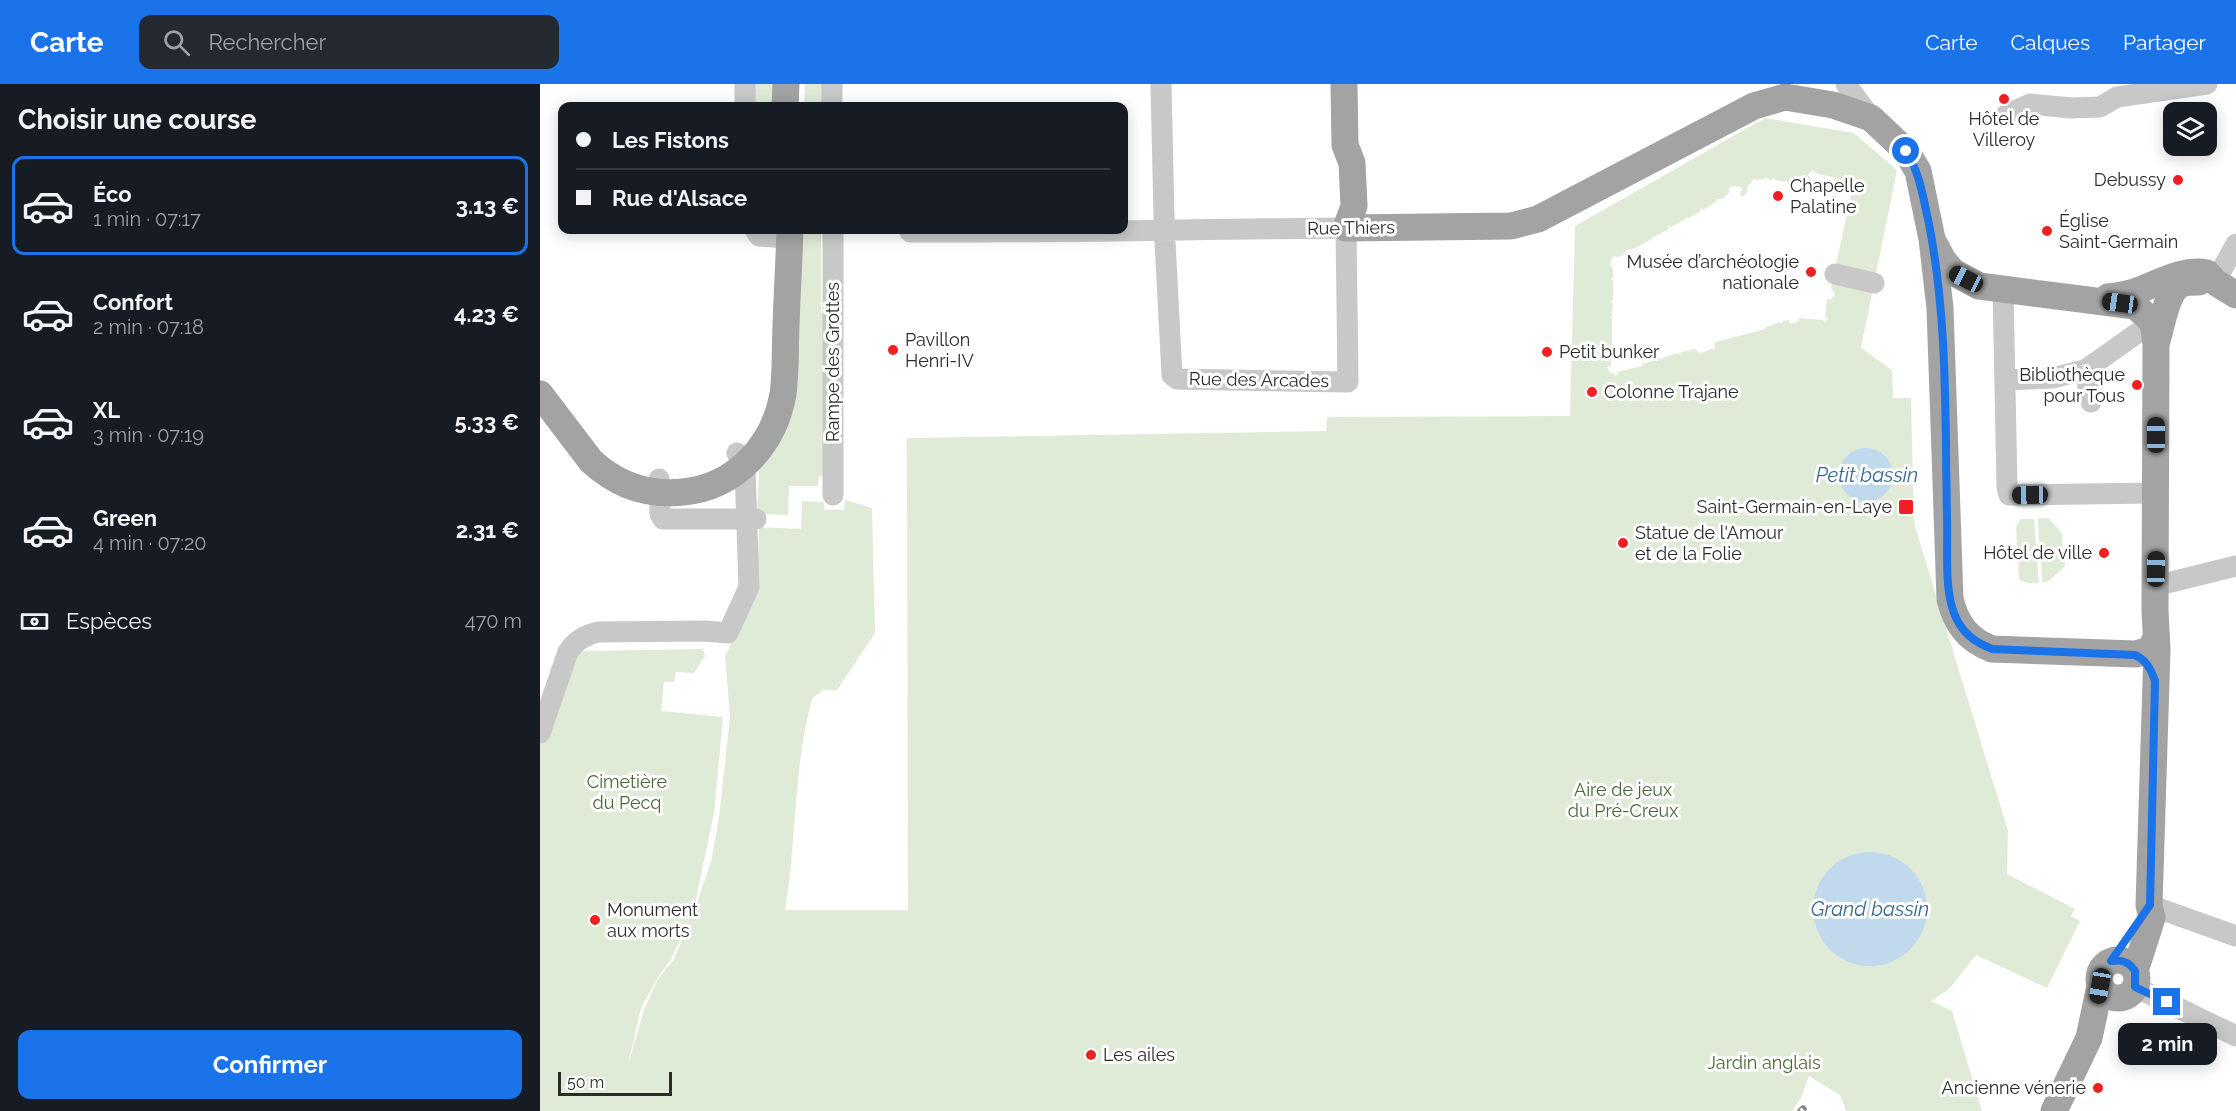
<!DOCTYPE html>
<html lang="fr">
<meta charset="utf-8">
<style>
:root{--surface:#171b24;--page:#242831;--text:#f1f3f6;--muted:#9ea1a6;--line:#363941;--accent:#1a73e8}
body{margin:0;font-family:Raleway,sans-serif;background:var(--page);color:var(--text);height:100vh;display:flex;flex-direction:column;font-size:22px;white-space:nowrap}
*{box-sizing:border-box;margin:0}
p{font-size:20px;color:var(--muted)}
.icon{flex:none;width:33px;height:33px;fill:none;stroke:currentColor;stroke-width:2;stroke-linecap:round;stroke-linejoin:round}
.map{position:relative;flex:1;overflow:hidden}
.panel{display:flex;flex-direction:column;background:var(--surface);width:540px}
.panel>*{flex:none}
.hud{position:absolute;left:18px;top:18px;width:570px;height:132px;border-radius:12px;box-shadow:0 3px 15px #0003;display:grid;align-content:center;height:132px;padding:0 18px;background:var(--surface)}
.fabs{position:absolute;left:1623px;top:18px;display:grid;gap:12px}
.fabs a{display:grid;place-items:center;width:54px;height:54px;border-radius:12px;background:var(--surface);box-shadow:0 3px 15px #0003;font-size:30px}
.scale{position:absolute;left:18px;bottom:15px;width:114px;box-sizing:border-box;padding-left:6px;border:3px solid #2b2b2b;border-top:0;font-size:16px;line-height:21px;white-space:nowrap;color:#2b2b2b;-webkit-text-stroke:4px #fff;paint-order:stroke}
.end{position:absolute;width:27px;height:27px;margin:-14px;border:8px solid #1a73e8;background:#fff;box-shadow:0 0 0 3px #fff}
.from{border-radius:50%}
.bubble{position:absolute;height:42px;border-radius:12px;background:var(--surface);box-shadow:0 3px 15px #0003;font-size:20px;font-weight:700;line-height:42px;text-align:center}
.car{position:absolute;width:18px;height:36px;margin:-18px -9px;border-radius:8px;box-shadow:0 0 4px 2px #0007;background:linear-gradient(#222 24%,#8ab4d8 0 40%,#222 0 76%,#8ab4d8 0 86%,#222 0)}
.hud b{display:flex;align-items:center;gap:21px;height:57px;font-size:22px}
.hud b+b{border-top:2px solid var(--line)}
.hud i{width:15px;height:15px;background:var(--text)}
ul{padding:0;list-style:none}
li{display:flex;align-items:center;gap:18px;height:99px;margin:0 12px 9px;padding:0 6px;border:3px solid transparent;border-radius:12px}
li div{flex:1}
li b{display:block;font-size:22px}
li em{font-style:normal;font-weight:700}
li.current{border-color:var(--accent)}
li>.icon{width:54px;height:54px;stroke-width:1.5}
h2{padding:0 18px;font-size:27px;line-height:72px}
.pay{display:flex;align-items:center;gap:15px;height:66px;padding:0 18px;font-size:22px}
.pay p{margin-inline-start:auto}
.action{display:flex;gap:12px;margin-top:auto;padding:12px 18px}
.action a{flex:1;height:69px;border-radius:12px;background:var(--accent);color:#fff;font-size:24px;font-weight:700;line-height:69px;text-align:center}
header{display:flex;align-items:center;gap:36px;box-sizing:border-box;height:84px;padding:0 30px;background:var(--accent);color:#fff}
header strong{font-size:28px}
nav{display:flex;gap:33px;margin-inline-start:auto;font-size:21px}
.search{width:420px;height:54px;background:var(--page);display:flex;align-items:center;gap:15px;box-sizing:border-box;padding:0 21px;border-radius:12px;color:var(--muted);font-size:22px}
main{display:flex;flex:1;min-height:0}
.map>svg:first-child{display:block}
</style>
<header>
<strong>Carte</strong>
<div class="search"><svg class="icon" aria-label="search" viewBox="0 0 24 24"><circle cx="10" cy="10" r="6"/><path d="M15 15l6 6"/></svg>Rechercher</div>
<nav><a>Carte</a><a>Calques</a><a>Partager</a></nav>
</header>
<main>
<section class="panel">
<h2>Choisir une course</h2>
<ul>
<li class="current"><svg class="icon" aria-label="car" viewBox="0 0 24 24"><path d="M5 17H2v-5l4-1 3-4h7l3 4 3 1v5h-3M9 17h6M6 11h13"/><circle cx="7" cy="17" r="2"/><circle cx="17" cy="17" r="2"/></svg><div><b>Éco</b><p>1 min · 07:17</p></div><em>3.13 €</em></li>
<li><svg class="icon" aria-label="car" viewBox="0 0 24 24"><path d="M5 17H2v-5l4-1 3-4h7l3 4 3 1v5h-3M9 17h6M6 11h13"/><circle cx="7" cy="17" r="2"/><circle cx="17" cy="17" r="2"/></svg><div><b>Confort</b><p>2 min · 07:18</p></div><em>4.23 €</em></li>
<li><svg class="icon" aria-label="car" viewBox="0 0 24 24"><path d="M5 17H2v-5l4-1 3-4h7l3 4 3 1v5h-3M9 17h6M6 11h13"/><circle cx="7" cy="17" r="2"/><circle cx="17" cy="17" r="2"/></svg><div><b>XL</b><p>3 min · 07:19</p></div><em>5.33 €</em></li>
<li><svg class="icon" aria-label="car" viewBox="0 0 24 24"><path d="M5 17H2v-5l4-1 3-4h7l3 4 3 1v5h-3M9 17h6M6 11h13"/><circle cx="7" cy="17" r="2"/><circle cx="17" cy="17" r="2"/></svg><div><b>Green</b><p>4 min · 07:20</p></div><em>2.31 €</em></li>
</ul>
<div class="pay"><svg class="icon" aria-label="cash" viewBox="0 0 24 24"><path d="M3 7h18v10H3z"/><circle cx="12" cy="12" r="2"/></svg>Espèces<p>470 m</p></div>
<div class="action"><a>Confirmer</a></div>
</section>
<div class="map">
<svg width="1696" height="1027" viewBox="0 0 1696 1027">
<rect width="100%" height="100%" fill="#fff"/>
<path fill="#e0ebd7" fill-rule="evenodd" d="M213 0H233V22H213Z
M265 0H283V22H264Z
M1225 34 1314 49 1357 86 1321 264 1352 286 1353 314H1371L1374 439 1468 747 1467 790 1535 825 1531 832 1540 837 1507 904 1436 871 1409 905 1391 917 1412 927 1442 1027H1306L1300 1011 1269 992 1261 1014 1252 1027H0V661L27 584 41 567 163 565 165 572 154 589 136 588 134 598H124L121 627 183 633 174 729 153 829 171 778 179 734 190 633 185 572 217 505 219 443 261 445 262 417 284 418V426H304L305 416 332 424 335 549 297 606H283L272 615C253 684 257 756 245 826H368L367 354 786 347 787 333 1030 332 1035 142ZM1272 86 1278 90 1305 96 1309 92 1314 94 1315 100H1318L1317 104H1314L1312 106 1291 204 1295 211 1291 215H1287L1285 233 1288 234 1285 239 1283 236 1259 234V237L1250 240 1249 236 1243 237 1242 240 1241 238 1226 243V245L1175 258V266L1171 265 1160 270 1155 265 1142 268 1140 271 1139 269 1124 273 1122 276 1121 274 1102 280V282L1077 288 1078 291 1075 292 1074 289H1070L1067 283 1071 282V268L1069 266H1072V235L1070 233H1072L1073 219 1070 218 1073 216V197L1071 195 1073 194V184L1070 181 1072 174 1076 172 1077 174 1086 169 1085 167 1096 164V162L1098 163 1113 154 1112 152 1114 153 1129 145 1128 142 1131 143 1146 135 1145 133 1149 134 1161 127 1160 124 1163 126 1177 117 1176 115H1182L1189 109V105L1191 102 1201 103 1202 106 1200 109 1202 113 1206 110 1208 102 1215 94 1216 96 1225 95 1226 92 1227 95 1232 96 1234 93 1235 96 1245 98 1246 96 1247 99 1256 101 1257 97 1270 100 1271 95 1268 91ZM149 839 134 875 118 895 104 926 88 981 101 924 117 895 131 875Z
M260 146H281V229H283L284 392H279L278 402H249L248 431 217 430 219 388Z
M1498 434H1508L1522 449 1523 464 1503 466 1499 460Z
M1481 435H1494L1496 461 1494 462 1493 467H1477L1476 442Z
M1524 467 1525 482 1508 498H1502L1501 475 1503 469Z
M1493 470 1494 474 1497 475 1499 499H1486L1479 495 1478 471Z"/>
<path fill="#c1d9ed" d="M1299 391a27 27 0 1 1 54 0a27 27 0 1 1-54 0Z
M1273 825a57 57 0 1 1 114 0a57 57 0 1 1-114 0Z"/>
<g fill="none" stroke-linecap="round" stroke-linejoin="round">
<path stroke="#c8c8c8" stroke-width="21" d="M205 0V22
M292 0V22
M1306 0 1331 34
M1466 31 1490 20 1532 24 1560 23 1577 13 1667 0
M215 146 219 152 249 154
M370 148C515 149 660 145 806 144L808 298 637 295 632 291 625 158 624 133 621 0
M1295 190 1334 199
M1675 198 1696 160
M1463 205 1467 403 1469 411 1615 409
M1545 286 1551 318
M1466 296 1512 294 1545 286 1613 238
M119 395 120 430 123 435H216
M293 411V146
M1615 502 1696 482
M0 649 28 568C35 557 44 551 58 548L165 547 188 549 209 503 205 385 197 369
M1609 821 1696 852
M1595 903 1696 952"/>
<path stroke="#a3a3a3" stroke-width="27" d="M804 0 805 61 812 79 814 122 806 144
M245 22 246 0
M806 144 971 142 998 135 1214 22 1245 13 1293 21 1331 34 1366 67 1378 87 1392 155 1400 224 1410 515C1416 540 1428 556 1452 565L1596 570 1610 566 1615 556
M1394 159 1403 176 1413 188 1439 202 1595 222 1613 238 1616 260 1615 526 1617 566 1609 821 1612 834 1595 887
M1568 213C1576 212 1584 211 1591 209 1617 201 1640 184 1667 189L1675 198 1696 211
M1616 260C1621 246 1625 215 1636 204 1641 198 1651 198 1659 198
M0 310 51 377C77 401 107 412 143 408 195 403 234 362 243 310 246 288 245 264 246 242 247 210 249 178 250 146
M1559 895a19 19 0 1 1 38 0a19 19 0 1 1-38 0Z
M1514 1027 1549 954 1560 902"/>
<defs>
<path id="rail" d="M1261 1027 1263 1025"/>
</defs>
<use href="#rail" stroke="#808080" stroke-width="7"/>
<use href="#rail" stroke="#fff" stroke-width="4.5" stroke-dasharray="14" stroke-linecap="butt"/>
</g>
<g fill="none" stroke-linecap="round" stroke-linejoin="round">
<path stroke="#1a73e8" stroke-width="8" d="M1366 67C1380 90 1382 109 1388 135 1408 233 1405 335 1407 434 1408 463 1404 503 1414 529 1421 548 1434 558 1452 565L1595 571C1606 576 1611 585 1615 597L1610 821 1571 877C1582 875 1589 878 1595 887V903L1627 918"/>
</g>
<g fill="#f11f22" stroke="#fff" stroke-width="2">
<circle cx="1464" cy="15" r="6"/>
<circle cx="1638" cy="96" r="6"/>
<circle cx="1238" cy="112" r="6"/>
<circle cx="1507" cy="147" r="6"/>
<circle cx="1271" cy="188" r="6"/>
<circle cx="353" cy="266" r="6"/>
<circle cx="1007" cy="268" r="6"/>
<circle cx="1597" cy="301" r="6"/>
<circle cx="1052" cy="308" r="6"/>
<rect x="1358" y="415" width="16" height="16" rx="3"/>
<circle cx="1083" cy="459" r="6"/>
<circle cx="1564" cy="469" r="6"/>
<circle cx="55" cy="836" r="6"/>
<circle cx="551" cy="971" r="6"/>
<circle cx="1558" cy="1004" r="6"/>
</g>
<g text-anchor="middle" stroke-width="6" stroke-linejoin="round" paint-order="stroke">
<g font-size="18" fill="#2b2b2b" stroke="#fff" text-anchor="start">
<text x="1464" y="41" text-anchor="middle">Hôtel de<tspan x="1464" dy="21">Villeroy</tspan></text>
<text x="1626" y="102" text-anchor="end">Debussy</text>
<text x="1250" y="108">Chapelle<tspan x="1250" dy="21">Palatine</tspan></text>
<text x="1519" y="143">Église<tspan x="1519" dy="21">Saint-Germain</tspan></text>
<text x="1259" y="184" text-anchor="end">Musée d’archéologie<tspan x="1259" dy="21">nationale</tspan></text>
<text x="365" y="262">Pavillon<tspan x="365" dy="21">Henri-IV</tspan></text>
<text x="1019" y="274">Petit bunker</text>
<text x="1585" y="297" text-anchor="end">Bibliothèque<tspan x="1585" dy="21">pour Tous</tspan></text>
<text x="1064" y="314">Colonne Trajane</text>
<text x="1352" y="429" text-anchor="end">Saint-Germain-en-Laye</text>
<text x="1095" y="455">Statue de l'Amour<tspan x="1095" dy="21">et de la Folie</tspan></text>
<text x="1552" y="475" text-anchor="end">Hôtel de ville</text>
<text x="67" y="832">Monument<tspan x="67" dy="21">aux morts</tspan></text>
<text x="563" y="977">Les ailes</text>
<text x="1546" y="1010" text-anchor="end">Ancienne vénerie</text>
</g>
<g font-size="18" fill="#2b2b2b" stroke="#fff">
<text transform="translate(811 144) rotate(-1)" y="6">Rue Thiers</text>
<text transform="translate(293 278) rotate(-90)" y="6">Rampe des Grottes</text>
<text transform="translate(719 296) rotate(1)" y="6">Rue des Arcades</text>
</g>
<g font-size="18" fill="#4b6936" stroke="#fff">
<text x="87" y="704">Cimetière<tspan x="87" dy="21">du Pecq</tspan></text>
<text x="1083" y="712">Aire de jeux<tspan x="1083" dy="21">du Pré-Creux</tspan></text>
<text x="1224" y="985">Jardin anglais</text>
</g>
<g font-size="20" font-style="italic" fill="#356892" stroke="#fff">
<text x="1327" y="398">Petit bassin</text>
<text x="1330" y="832">Grand bassin</text>
</g>
</g>
</svg>
<div class="fabs">
<a><svg class="icon" aria-label="layers" viewBox="0 0 24 24"><path d="M12 4l9 5-9 5-9-5zM3 14l9 5 9-5"/></svg></a>
</div>
<div class="scale">50 m</div>
<i class="end from" style="left:1366px;top:67px"></i>
<i class="end" style="left:1627px;top:918px"></i>
<div class="bubble" style="left:1578px;top:939px;width:99px">2 min</div>
<i class="car" style="left:1426px;top:195px;rotate:297deg"></i>
<i class="car" style="left:1580px;top:219px;rotate:278deg"></i>
<i class="car" style="left:1616px;top:351px;rotate:0deg"></i>
<i class="car" style="left:1490px;top:411px;rotate:269deg"></i>
<i class="car" style="left:1616px;top:485px;rotate:1deg"></i>
<i class="car" style="left:1560px;top:902px;rotate:190deg"></i>
<div class="hud">
<b><i class="from"></i>Les Fistons</b>
<b><i></i>Rue d'Alsace</b>
</div>
</div>
</main>
